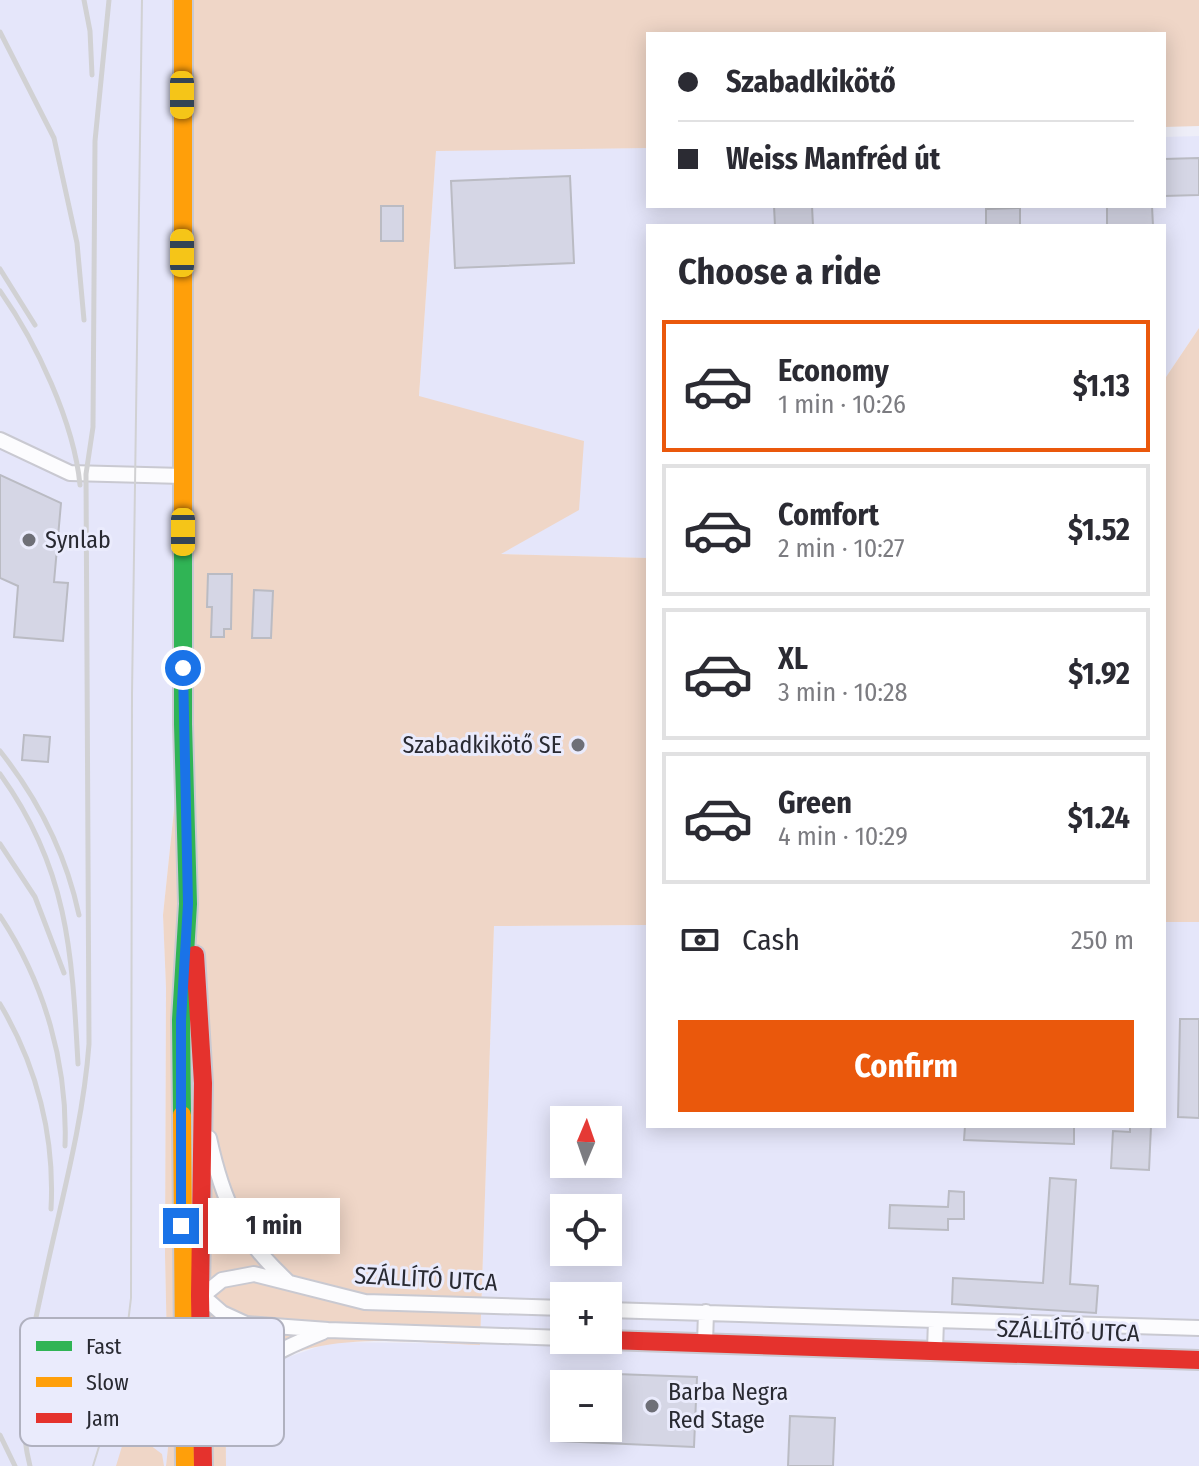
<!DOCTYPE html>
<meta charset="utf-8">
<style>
:root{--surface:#fff;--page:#f2f2f3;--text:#2b2b33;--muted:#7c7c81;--line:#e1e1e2;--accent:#ea580c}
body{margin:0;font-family:"Fira Sans Condensed",sans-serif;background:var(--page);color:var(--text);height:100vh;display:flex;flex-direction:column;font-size:30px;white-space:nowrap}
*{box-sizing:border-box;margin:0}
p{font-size:26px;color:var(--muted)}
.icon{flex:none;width:44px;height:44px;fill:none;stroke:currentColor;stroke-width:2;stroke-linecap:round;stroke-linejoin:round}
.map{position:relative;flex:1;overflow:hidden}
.panel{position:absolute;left:646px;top:224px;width:520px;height:904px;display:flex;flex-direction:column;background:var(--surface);border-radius:0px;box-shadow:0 4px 20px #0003}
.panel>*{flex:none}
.guide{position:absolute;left:646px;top:32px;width:520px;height:176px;border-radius:0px;box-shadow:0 4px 20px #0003;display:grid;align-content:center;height:176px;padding:0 32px;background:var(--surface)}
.needle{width:52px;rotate:2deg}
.buttons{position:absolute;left:550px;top:1106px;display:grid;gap:16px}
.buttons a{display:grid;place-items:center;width:72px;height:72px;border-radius:0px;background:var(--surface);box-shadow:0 4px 20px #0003;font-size:40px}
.end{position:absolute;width:36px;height:36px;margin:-18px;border:10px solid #1a73e8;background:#fff;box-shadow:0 0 0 4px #fff}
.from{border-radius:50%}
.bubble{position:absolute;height:56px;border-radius:0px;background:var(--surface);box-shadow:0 4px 20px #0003;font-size:26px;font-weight:700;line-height:56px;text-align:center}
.car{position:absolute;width:24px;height:48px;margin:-24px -12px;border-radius:10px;box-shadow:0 0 6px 2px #0007;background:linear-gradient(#f5c518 24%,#345 0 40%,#f5c518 0 76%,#345 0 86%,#f5c518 0)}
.guide b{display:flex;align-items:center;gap:28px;height:76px;font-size:30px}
.guide b+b{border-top:2px solid var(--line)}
.guide i{width:20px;height:20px;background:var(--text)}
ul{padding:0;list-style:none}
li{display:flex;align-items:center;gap:24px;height:132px;margin:0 16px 12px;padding:0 16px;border:4px solid var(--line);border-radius:0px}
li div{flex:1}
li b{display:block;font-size:30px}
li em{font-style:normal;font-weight:700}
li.on{border-color:var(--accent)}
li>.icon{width:72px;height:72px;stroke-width:1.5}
h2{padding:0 32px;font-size:36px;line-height:96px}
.pay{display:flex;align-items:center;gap:20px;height:88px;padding:0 32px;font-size:30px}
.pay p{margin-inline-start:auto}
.button{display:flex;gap:16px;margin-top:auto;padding:16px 32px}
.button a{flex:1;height:92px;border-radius:0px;background:var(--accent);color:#fff;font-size:32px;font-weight:700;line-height:92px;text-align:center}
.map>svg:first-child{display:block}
</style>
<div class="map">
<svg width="1199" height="1466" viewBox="0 0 1199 1466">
<rect width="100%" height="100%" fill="#eeeef8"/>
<path fill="#e5e6fa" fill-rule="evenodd" d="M0 0H183V724L163 915 166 988 165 1255 169 1438 166 1466H0Z
M1199 136V328L1164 380V226H648V558L499 554 419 396 436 150 648 148V206H1164V137Z
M1164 922H1199V1466H226V1426L235 1400 254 1379 277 1361 332 1342 480 1344 494 926 648 925V1126H1164ZM564 1120H608V1164H564ZM564 1208H608V1252H564ZM564 1296H608V1340H564ZM564 1384H608V1428H564Z"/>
<path fill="#efd6c7" d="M183 0H1199V126L1164 127V34H648V148L436 151 419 396 584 441 579 510 501 554 648 558V925L494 926 480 1345C406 1343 279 1322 235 1400 224 1420 226 1444 226 1466H166L169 1438 165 1255 166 988 163 915 183 724Z
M1199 328V922H1164V380Z
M123 1443 150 1445 162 1454 164 1466H116Z"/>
<path fill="#d5d6e5" stroke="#babbc3" stroke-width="2" d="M1199 158V195L1164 196V159Z
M570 176 574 263 455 268 451 181Z
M381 206H403V241H381Z
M774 206H812L813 226H775Z
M1107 206H1152L1153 226H1107Z
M1020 208V226H986V209Z
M0 475 61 503 54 582 68 583 63 641 14 637 18 586 0 578Z
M208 574H232L231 629H224V637H211L212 607H207Z
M254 590 273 591 271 638H252Z
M24 735 50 737 48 762 22 760Z
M1180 1019H1199V1118L1178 1117Z
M965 1126H1074V1144L964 1140Z
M1130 1126H1151L1149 1170 1111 1168 1113 1131 1130 1132Z
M1050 1178 1076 1180 1070 1284 1098 1286 1096 1313 952 1304 953 1278 1043 1283Z
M949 1191 964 1192V1219H948V1230L889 1228 890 1205 948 1207Z
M561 1372 697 1377 694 1447 558 1441 559 1428H608V1384H560Z
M790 1416 835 1418 833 1466H788Z"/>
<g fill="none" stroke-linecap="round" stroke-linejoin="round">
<defs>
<path id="street" d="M0 440 70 473 183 476
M209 1138C223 1203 239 1236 287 1281
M198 1292 222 1313 246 1324 328 1330 564 1338
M196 1301 222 1280 254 1274 365 1302 564 1308
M608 1310 1199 1328
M705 1343 706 1312
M935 1350 936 1320
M207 1436C228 1375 265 1355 323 1332"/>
<path id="fast" d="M182 1115 181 1020 188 904 183 724V545"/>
<path id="slow" d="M183 0V545
M182 1115 185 1466"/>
<path id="jam" d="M195 955 203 1083 200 1296 203 1466
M608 1340 1199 1360"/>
</defs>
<use href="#street" stroke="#c9c9d1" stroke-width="18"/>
<use href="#fast" stroke="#c9c9d1" stroke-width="22"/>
<use href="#slow" stroke="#c9c9d1" stroke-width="22"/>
<use href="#jam" stroke="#c9c9d1" stroke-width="22"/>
<use href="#street" stroke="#fcfcfe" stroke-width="14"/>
<use href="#fast" stroke="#30b455" stroke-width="18"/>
<use href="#slow" stroke="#ff9f0a" stroke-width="18"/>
<use href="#jam" stroke="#e5322d" stroke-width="18"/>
<path stroke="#d1d1d3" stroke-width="2" d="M93 1466C111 1410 125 1356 131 1298L132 694 142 0"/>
<path stroke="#d1d1d3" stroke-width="5" d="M84 0 90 31 92 75
M0 32 54 138 77 243 84 320
M0 269 35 325
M0 291C36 342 74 422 80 485
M0 751C38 799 66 854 79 915
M0 774C68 868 72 952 78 1064
M0 844 35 897 64 973
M0 916C45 984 68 1065 65 1146
M0 1004C37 1066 55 1137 51 1209
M0 1435 15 1466
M30 1466C14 1404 30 1346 43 1285 60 1205 83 1125 89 1044L86 474 93 427 95 141 109 0"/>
</g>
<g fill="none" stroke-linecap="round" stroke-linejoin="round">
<path stroke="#1a73e8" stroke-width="10" d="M181 1226V1020L188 904 183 668"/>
</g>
<g fill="#6e6f77" stroke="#eaebfc" stroke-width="3">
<circle cx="29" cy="540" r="8"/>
<circle cx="578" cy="745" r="8"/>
<circle cx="652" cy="1406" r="8"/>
</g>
<g text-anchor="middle" stroke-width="6" stroke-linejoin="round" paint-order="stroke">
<g font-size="24" fill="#292a32" stroke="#eaebfc" text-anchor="start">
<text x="45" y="548">Synlab</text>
<text x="562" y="753" text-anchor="end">Szabadkikötő SE</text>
<text x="668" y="1400">Barba Negra<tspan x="668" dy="28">Red Stage</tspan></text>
</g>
<g font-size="24" fill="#292a32" stroke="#eaebfc">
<text transform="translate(426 1279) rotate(3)" y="8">SZÁLLÍTÓ UTCA</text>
<text transform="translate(1068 1331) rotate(2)" y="8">SZÁLLÍTÓ UTCA</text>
</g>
</g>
<rect x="20" y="1318" width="264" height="128" rx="12" fill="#eaebfc" stroke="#b0b1bf" stroke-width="2"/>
<rect x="36" y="1341" width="36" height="10" fill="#30b455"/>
<rect x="36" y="1377" width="36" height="10" fill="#ff9f0a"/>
<rect x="36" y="1413" width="36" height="10" fill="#e5322d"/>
<g font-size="22" fill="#292a32">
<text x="86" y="1354">Fast</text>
<text x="86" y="1390">Slow</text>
<text x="86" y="1426">Jam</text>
</g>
</svg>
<div class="buttons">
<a><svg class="needle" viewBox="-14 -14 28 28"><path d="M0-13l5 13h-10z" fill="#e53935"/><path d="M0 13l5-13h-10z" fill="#7c7c81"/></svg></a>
<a><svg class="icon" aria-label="locate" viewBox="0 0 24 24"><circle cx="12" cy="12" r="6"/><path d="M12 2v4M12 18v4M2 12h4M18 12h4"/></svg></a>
<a>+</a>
<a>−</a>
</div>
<i class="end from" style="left:183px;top:668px"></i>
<i class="end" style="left:181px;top:1226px"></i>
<div class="bubble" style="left:208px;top:1198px;width:132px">1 min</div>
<i class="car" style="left:182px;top:95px;rotate:180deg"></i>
<i class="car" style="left:182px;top:253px;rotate:0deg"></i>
<i class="car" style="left:183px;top:532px;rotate:180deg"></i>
<div class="guide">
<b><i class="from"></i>Szabadkikötő</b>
<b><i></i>Weiss Manfréd út</b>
</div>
<section class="panel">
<h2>Choose a ride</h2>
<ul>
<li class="on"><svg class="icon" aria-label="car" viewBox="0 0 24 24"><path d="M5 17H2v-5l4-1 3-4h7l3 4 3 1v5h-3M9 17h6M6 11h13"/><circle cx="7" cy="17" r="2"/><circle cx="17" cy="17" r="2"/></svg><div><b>Economy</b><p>1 min · 10:26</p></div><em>$1.13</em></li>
<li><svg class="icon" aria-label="car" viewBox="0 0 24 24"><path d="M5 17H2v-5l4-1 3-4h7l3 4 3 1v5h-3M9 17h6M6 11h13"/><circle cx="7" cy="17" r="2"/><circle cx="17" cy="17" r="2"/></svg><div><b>Comfort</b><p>2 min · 10:27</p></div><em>$1.52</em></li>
<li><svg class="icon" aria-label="car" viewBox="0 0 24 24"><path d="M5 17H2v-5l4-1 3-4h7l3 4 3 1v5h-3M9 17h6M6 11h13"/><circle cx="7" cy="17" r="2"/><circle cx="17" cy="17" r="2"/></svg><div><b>XL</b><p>3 min · 10:28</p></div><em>$1.92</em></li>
<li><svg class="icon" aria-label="car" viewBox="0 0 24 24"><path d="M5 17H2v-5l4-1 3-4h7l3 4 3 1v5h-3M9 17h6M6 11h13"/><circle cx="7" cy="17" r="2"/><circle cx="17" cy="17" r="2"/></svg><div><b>Green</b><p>4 min · 10:29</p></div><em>$1.24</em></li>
</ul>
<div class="pay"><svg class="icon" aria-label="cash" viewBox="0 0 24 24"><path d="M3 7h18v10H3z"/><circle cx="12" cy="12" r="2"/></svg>Cash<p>250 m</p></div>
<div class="button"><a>Confirm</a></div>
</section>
</div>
